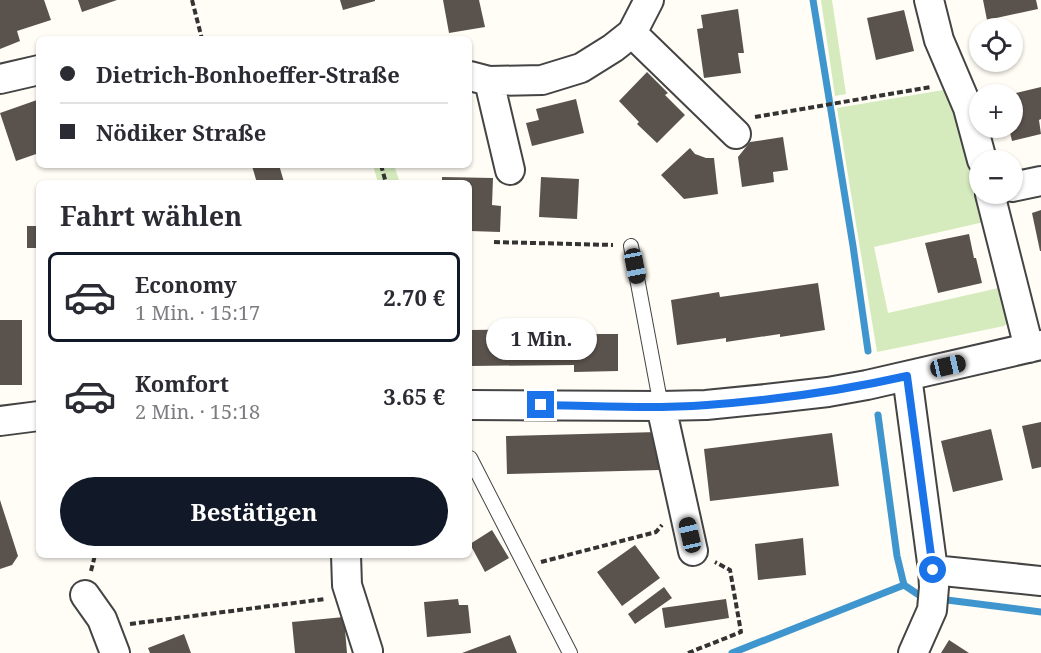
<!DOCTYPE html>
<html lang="de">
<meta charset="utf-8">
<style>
:root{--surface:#fff;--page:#f7f7f7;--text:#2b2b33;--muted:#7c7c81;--line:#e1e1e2;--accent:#111827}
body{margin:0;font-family:"Noto Serif",serif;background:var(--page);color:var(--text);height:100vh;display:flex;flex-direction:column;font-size:22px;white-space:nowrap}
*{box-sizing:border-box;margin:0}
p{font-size:20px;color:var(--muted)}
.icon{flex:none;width:33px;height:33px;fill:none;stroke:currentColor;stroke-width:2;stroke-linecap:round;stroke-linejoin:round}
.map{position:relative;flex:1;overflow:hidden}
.panel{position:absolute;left:36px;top:180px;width:436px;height:378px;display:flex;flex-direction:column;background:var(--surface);border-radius:9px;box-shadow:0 2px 4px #0004}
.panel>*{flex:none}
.guide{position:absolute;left:36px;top:36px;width:436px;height:132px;border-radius:9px;box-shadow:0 2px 4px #0004;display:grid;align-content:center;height:132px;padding:0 24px;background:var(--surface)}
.fabs{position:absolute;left:969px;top:18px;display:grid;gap:12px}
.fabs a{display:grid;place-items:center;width:54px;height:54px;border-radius:50%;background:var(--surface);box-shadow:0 2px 4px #0004;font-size:30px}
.end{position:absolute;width:27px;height:27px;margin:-14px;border:8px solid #1a73e8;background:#fff;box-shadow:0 0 0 3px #fff}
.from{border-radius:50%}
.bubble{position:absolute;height:42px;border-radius:21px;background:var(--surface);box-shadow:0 2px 4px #0004;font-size:20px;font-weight:700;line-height:42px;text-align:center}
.car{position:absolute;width:18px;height:36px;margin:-18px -9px;border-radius:8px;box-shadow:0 0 4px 2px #0007;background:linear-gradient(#222 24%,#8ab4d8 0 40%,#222 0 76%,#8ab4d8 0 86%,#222 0)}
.guide b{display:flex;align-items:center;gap:21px;height:57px;font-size:22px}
.guide b+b{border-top:2px solid var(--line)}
.guide i{width:15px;height:15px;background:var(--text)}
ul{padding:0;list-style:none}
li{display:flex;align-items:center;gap:18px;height:90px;margin:0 12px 9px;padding:0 12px;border:3px solid transparent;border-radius:9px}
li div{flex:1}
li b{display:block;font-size:22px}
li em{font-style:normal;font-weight:700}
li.active{border-color:var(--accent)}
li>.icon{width:54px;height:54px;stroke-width:1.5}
h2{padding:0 24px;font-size:27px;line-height:72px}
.action{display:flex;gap:12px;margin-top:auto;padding:12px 24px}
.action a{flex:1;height:69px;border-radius:36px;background:var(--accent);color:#fff;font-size:24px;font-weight:700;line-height:69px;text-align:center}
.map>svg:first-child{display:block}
</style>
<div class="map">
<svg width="1041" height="653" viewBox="0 0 1041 653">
<rect width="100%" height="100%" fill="#fffdf5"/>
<path fill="#d5ebbd" d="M821 0H832L846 94 835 96Z
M955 88 979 188 984 222 874 247 888 313 1003 287 1010 321 1004 326 877 352 837 108Z
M373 165H394L400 183H378Z"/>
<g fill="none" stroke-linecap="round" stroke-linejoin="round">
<path stroke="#3f96cf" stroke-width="7" d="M813 0 853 246 868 351
M878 415 897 556 904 585 922 597H925
M939 599 1041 612
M732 653 904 585"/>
</g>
<path fill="#5a524d" d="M0 0H44L51 20 17 31 20 41 0 49Z
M78 0H117L82 12Z
M340 0H375V1L343 10Z
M443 0H479L485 27 449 33Z
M983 0H1036L1038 9 987 20Z
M738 9 744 53H738L741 73 704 78 697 29 703 28 701 15Z
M904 10 914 51 876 60 867 18Z
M647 72 668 93 665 95 685 115 657 143 637 124 639 122 619 101Z
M1041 87V119L1039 120 1041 134 1012 141 1009 128H1012V94Z
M576 99 584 133 532 146 526 123 539 120 536 109Z
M37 100 39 105V153L16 161 0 113Z
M783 137 788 170 773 172 774 182 742 187 738 157 750 142Z
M690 148 695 154 706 158H714L718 194 684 199 661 175Z
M255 165H279L284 182 257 183 252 166Z
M442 177 493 178 492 205 501 206 500 232 470 231V183H442Z
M541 177 579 179 577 219 539 217Z
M1041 210V251H1040L1032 213Z
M27 226H39V248H27Z
M969 234 974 258H976L982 283 938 293 925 243Z
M818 283 825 330 780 337V334L726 342V338L677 345 671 300 719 292 720 297Z
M0 320H22V385H0Z
M574 329V334H618V371L574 372V365L470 366V330Z
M1041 422V467L1032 469 1022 426Z
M991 429 1003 480 953 492 941 441Z
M658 432 659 470 507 474 506 436Z
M832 433 839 486 710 501 704 449Z
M0 500 18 556 12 565 0 569Z
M492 530 509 558 485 572 470 544Z
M803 538 806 575 758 580 755 544Z
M635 545 660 578 622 606 597 572Z
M664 587 672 598 635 624 628 614Z
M458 599 459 605H468L471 633 427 637 424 602Z
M726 599 729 618 665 628 662 608Z
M344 617 347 653H295L292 622Z
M184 634 191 653H150L148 648Z
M510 635 517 653H462Z
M949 640 969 653H941Z"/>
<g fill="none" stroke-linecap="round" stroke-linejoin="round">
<defs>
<path id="service" d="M631 246 661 406
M470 458 570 653"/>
<path id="minor" d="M929 0 939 40 968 108 982 160
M632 33 736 134
M470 76 489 81 542 80 581 68 613 48 632 33 649 0
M0 79 39 70
M489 81 510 170
M1012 187 1041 181
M990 194 1029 348
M907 376 933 570 934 587 932 610 913 653
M470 405 661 406 706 405 766 399 828 392 867 385 1041 345
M661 406 693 551
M0 421 39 416
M346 555 347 585 368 651
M933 570 1041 581
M85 595 102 619 115 653"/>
</defs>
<use href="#service" stroke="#444" stroke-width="16"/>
<use href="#minor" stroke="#444" stroke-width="32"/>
<path stroke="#333" stroke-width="4" stroke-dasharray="6 3" stroke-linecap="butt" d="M192 0 202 39
M755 117 931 87
M381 165 386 183
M494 242 613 245
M541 562 656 532 662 525
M91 571 95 555
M130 624 325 599
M688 653 741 632 730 570 715 562"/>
<use href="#service" stroke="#fff" stroke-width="14"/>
<use href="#minor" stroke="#fff" stroke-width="28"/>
</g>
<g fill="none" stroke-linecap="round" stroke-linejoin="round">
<path stroke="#1a73e8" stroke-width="8" d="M541 405C596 406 652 409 707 405 775 400 841 391 907 376L933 570"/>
</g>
</svg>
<div class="fabs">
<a><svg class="icon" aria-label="locate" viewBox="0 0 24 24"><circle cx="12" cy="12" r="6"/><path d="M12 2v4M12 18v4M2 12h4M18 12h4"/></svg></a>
<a>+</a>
<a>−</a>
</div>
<i class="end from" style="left:933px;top:570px"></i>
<i class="end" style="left:541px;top:405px"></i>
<div class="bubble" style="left:486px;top:318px;width:111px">1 Min.</div>
<i class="car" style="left:635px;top:266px;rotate:169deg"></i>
<i class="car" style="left:948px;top:366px;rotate:77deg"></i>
<i class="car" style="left:690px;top:535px;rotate:347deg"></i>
<div class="guide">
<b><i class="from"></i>Dietrich-Bonhoeffer-Straße</b>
<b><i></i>Nödiker Straße</b>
</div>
<section class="panel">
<h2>Fahrt wählen</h2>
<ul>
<li class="active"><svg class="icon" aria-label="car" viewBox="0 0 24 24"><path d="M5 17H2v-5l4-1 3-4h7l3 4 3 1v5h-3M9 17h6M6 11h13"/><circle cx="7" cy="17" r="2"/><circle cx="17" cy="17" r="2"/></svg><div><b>Economy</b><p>1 Min. · 15:17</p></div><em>2.70 €</em></li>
<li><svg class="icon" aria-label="car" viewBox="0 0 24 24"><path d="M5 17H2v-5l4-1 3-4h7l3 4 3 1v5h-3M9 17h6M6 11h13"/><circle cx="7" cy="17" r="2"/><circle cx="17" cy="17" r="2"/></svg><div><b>Komfort</b><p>2 Min. · 15:18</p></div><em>3.65 €</em></li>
</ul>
<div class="action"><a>Bestätigen</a></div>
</section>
</div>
